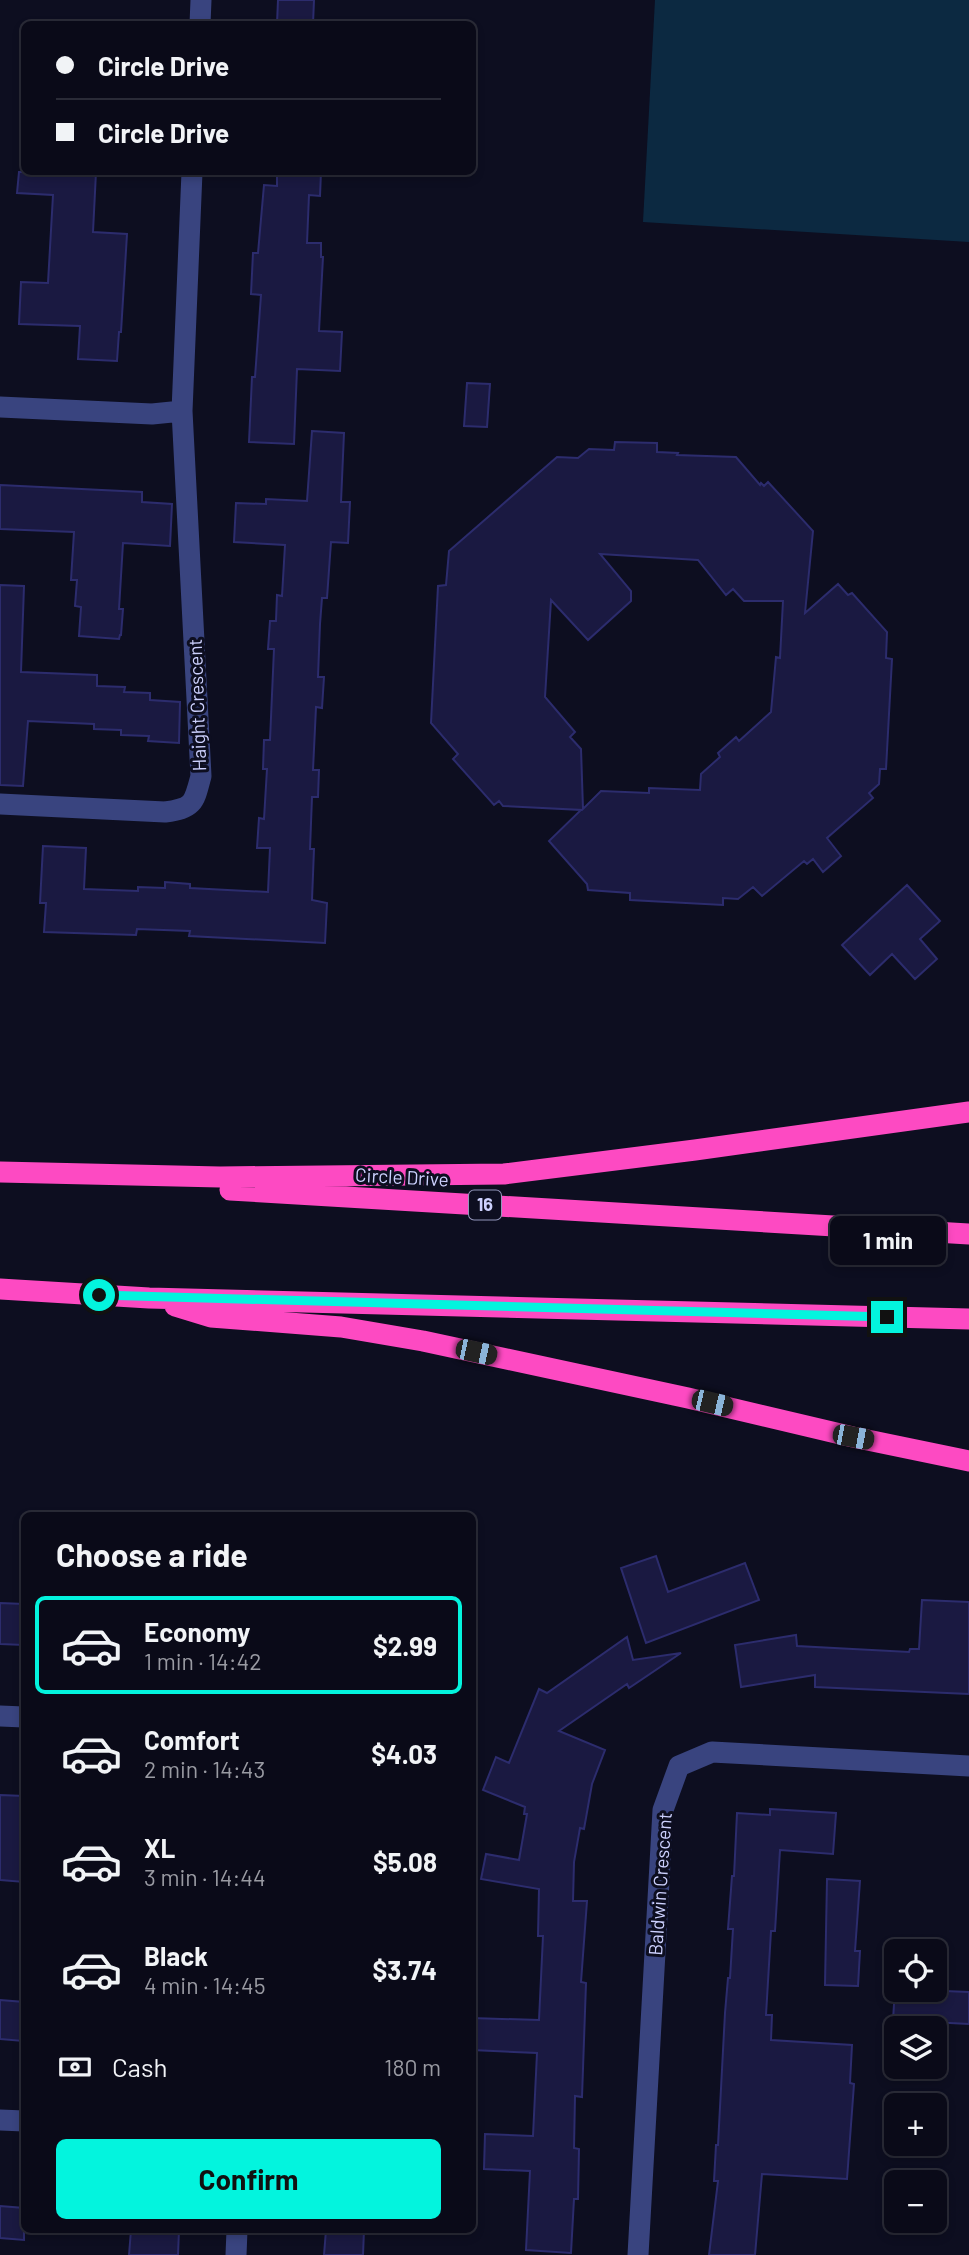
<!DOCTYPE html>
<meta charset="utf-8">
<style>
:root{--surface:#0a0a18;--page:#131321;--text:#f1f3f6;--muted:#999aa2;--line:#2a2b37;--accent:#03f4de}
body{margin:0;font-family:Barlow,sans-serif;background:var(--page);color:var(--text);height:100vh;display:flex;flex-direction:column;font-size:26px;white-space:nowrap}
*{box-sizing:border-box;margin:0}
p{font-size:23px;color:var(--muted)}
.icon{flex:none;width:38px;height:38px;fill:none;stroke:currentColor;stroke-width:2;stroke-linecap:round;stroke-linejoin:round}
.map{position:relative;flex:1;overflow:hidden}
.side{position:absolute;left:21px;top:1512px;width:455px;height:721px;display:flex;flex-direction:column;background:var(--surface);border-radius:10px;box-shadow:0 4px 10px #0003,0 0 0 2px var(--line)}
.side>*{flex:none}
.guide{position:absolute;left:21px;top:21px;width:455px;height:154px;border-radius:10px;box-shadow:0 4px 10px #0003,0 0 0 2px var(--line);display:grid;align-content:center;height:154px;padding:0 35px;background:var(--surface)}
.buttons{position:absolute;left:884px;top:1939px;display:grid;gap:14px}
.buttons a{display:grid;place-items:center;width:63px;height:63px;border-radius:10px;background:var(--surface);box-shadow:0 4px 10px #0003,0 0 0 2px var(--line);font-size:35px}
.end{position:absolute;width:32px;height:32px;margin:-16px;border:9px solid #03f4de;background:#111;box-shadow:0 0 0 4px #111}
.from{border-radius:50%}
.bubble{position:absolute;height:49px;border-radius:10px;background:var(--surface);box-shadow:0 4px 10px #0003,0 0 0 2px var(--line);font-size:23px;font-weight:700;line-height:49px;text-align:center}
.car{position:absolute;width:21px;height:42px;margin:-21px -10px;border-radius:9px;box-shadow:0 0 5px 2px #0007;background:linear-gradient(#222 24%,#8ab4d8 0 40%,#222 0 76%,#8ab4d8 0 86%,#222 0)}
.guide b{display:flex;align-items:center;gap:24px;height:66px;font-size:26px}
.guide b+b{border-top:2px solid var(--line)}
.guide i{width:18px;height:18px;background:var(--text)}
ul{padding:0;list-style:none}
li{display:flex;align-items:center;gap:21px;height:98px;margin:0 14px 10px;padding:0 21px;border:4px solid transparent;border-radius:10px}
li div{flex:1}
li b{display:block;font-size:26px}
li em{font-style:normal;font-weight:700}
li.active{border-color:var(--accent)}
li>.icon{width:63px;height:63px;stroke-width:1.5}
h2{padding:0 35px;font-size:32px;line-height:84px}
.pay{display:flex;align-items:center;gap:18px;height:77px;padding:0 35px;font-size:26px}
.pay p{margin-inline-start:auto}
.action{display:flex;gap:14px;margin-top:auto;padding:14px 35px}
.action a{flex:1;height:80px;border-radius:10px;background:var(--accent);color:#111;font-size:28px;font-weight:700;line-height:80px;text-align:center}
.map>svg:first-child{display:block}
</style>
<div class="map">
<svg width="969" height="2255" viewBox="0 0 969 2255">
<rect width="100%" height="100%" fill="#0d0e20"/>
<path fill="#0c2941" d="M655 0H969V242L643 222Z"/>
<path fill="#1a1941" stroke="#2c2c6d" stroke-width="2" fill-rule="evenodd" d="M278 0H314L313 24H277Z
M19 172H96L93 232 127 234 121 332H119L117 361 78 359 80 326 19 324 21 282 48 283 53 195 17 193Z
M277 172H321L320 196 309 195 307 243H321V257H323L319 331 342 332 340 371 297 369 294 444 249 442 252 377H255L261 295 251 294 253 253H258L264 185 277 186Z
M467 383 490 384 487 427 464 426Z
M312 431 344 433 341 502H350L348 543 331 542 327 598H322L320 624 318 677H324L322 708 316 707 313 770H319L318 797H312L310 849H314L312 900 327 903 325 943 189 936 190 931 137 929 136 935 44 932 46 903H40L43 846 86 848 84 889 138 891V887L165 888V882L190 884V888L268 892 270 848H257L259 818 264 819 267 769H263L264 740H270L274 649H268L270 621H276L277 595 282 596 285 545 234 542 236 503 266 504V499L307 501Z
M615 442 657 443V452L678 453 677 455 736 457 760 485 761 483 764 486 768 482 813 531 805 613 838 584 848 595 852 593 887 632 886 658 892 659 886 769H880L879 784 869 793 873 798 827 838 841 856 823 872 813 859 807 864 804 861 762 896 753 887 738 899 723 898V905L630 900V893L588 890 587 884 549 841 581 810 503 806 499 801 494 805 453 759 458 754 431 723 438 586 446 585 449 551 557 457 578 458 589 449 614 450ZM600 554 698 560 726 595 733 589 744 601H783L780 658 776 657 771 712 739 741 736 737 718 753 720 757 701 774 700 790 649 788V793L601 791 583 809 581 749 570 737 575 732 545 697 551 600 588 640 631 601V591Z
M0 485 142 492V502L172 504 170 546 123 543 119 609H123L121 635H120L119 639 79 636 81 607 75 606 77 580H71L74 532 0 529Z
M0 585 24 586 21 672 97 675V686L125 687 124 692 150 693V700L180 702 179 743 148 741 149 736 121 735V730L94 729V724L28 721 23 786 0 785Z
M907 885 940 921 920 939 937 959 915 979 892 954 870 975 842 945Z
M656 1556 668 1592 745 1563 759 1600 646 1643 621 1568Z
M922 1600 969 1602V1694L815 1687V1675L741 1687 735 1645 796 1635 797 1646 909 1652 910 1649H919Z
M0 1603 24 1604V1645L0 1644Z
M627 1637 633 1660 681 1653 629 1688 627 1684 559 1731 605 1750 592 1784 584 1829 580 1828 574 1862 573 1901H587L581 1982 586 1983 582 2097 575 2096 574 2148 579 2149 578 2199H574L571 2253 526 2250 530 2171 484 2169 485 2134 533 2136 537 2053 472 2050V2018L539 2020 543 1936H538L539 1889 481 1879 486 1854 519 1860 527 1814H524L525 1807 483 1790 496 1757 509 1763 539 1689 547 1693Z
M0 1795 24 1796V1882L0 1880Z
M770 1809 836 1813 833 1854 780 1850 775 1931H771L766 2015H772L771 2040 852 2045 850 2083 854 2084 847 2179 762 2174 755 2255H709L718 2181H714L716 2145H718L725 2013 728 1978H730L733 1929H728L732 1876H734L737 1813 770 1815Z
M827 1879 860 1881 855 1951H860L858 1986 825 1985Z
M895 1989 969 1992V2024L893 2020Z
M0 2000 24 2002 23 2041 0 2039Z
M0 2206 24 2208V2240L0 2238Z
M131 2230H179L178 2255H129Z
M326 2230H364L363 2255H324Z"/>
<g fill="none" stroke-linecap="round" stroke-linejoin="round">
<path stroke="#39447f" stroke-width="21" d="M200 24 201 0
M0 407 152 414 182 411 192 172
M0 804 165 812C194 808 194 803 201 776L182 411
M0 1716 24 1717
M0 2120 24 2121
M236 2255 237 2230
M638 2255 663 1810 679 1766 712 1752 969 1766"/>
<path stroke="#fd4ac2" stroke-width="21" d="M0 1172 220 1177 504 1174 695 1150 969 1112
M230 1190 969 1234
M0 1289 149 1298 969 1319
M175 1306 211 1317 341 1327 423 1341 688 1398 853 1437 969 1461"/>
</g>
<g fill="none" stroke-linecap="round" stroke-linejoin="round">
<path stroke="#03f4de" stroke-width="9" d="M99 1295 887 1317"/>
</g>
<g text-anchor="middle" stroke-width="6" stroke-linejoin="round" paint-order="stroke">
<rect fill="#0d0e20" stroke="#9396bb" stroke-width="2" x="469" y="1190.5" width="32" height="29" rx="5"/>
<g font-size="18" font-weight="bold" fill="#cdd1fe">
<text x="485" y="1211">16</text>
</g>
<g font-size="19" fill="#cdd1fe" stroke="#0d0e20">
<text transform="translate(197 705) rotate(-92)" y="7">Haight Crescent</text>
<text transform="translate(402 1177) rotate(3)" y="7">Circle Drive</text>
<text transform="translate(660 1884) rotate(-86)" y="7">Baldwin Crescent</text>
</g>
</g>
</svg>
<div class="buttons">
<a><svg class="icon" aria-label="locate" viewBox="0 0 24 24"><circle cx="12" cy="12" r="6"/><path d="M12 2v4M12 18v4M2 12h4M18 12h4"/></svg></a>
<a><svg class="icon" aria-label="layers" viewBox="0 0 24 24"><path d="M12 4l9 5-9 5-9-5zM3 14l9 5 9-5"/></svg></a>
<a>+</a>
<a>−</a>
</div>
<i class="end from" style="left:99px;top:1295px"></i>
<i class="end" style="left:887px;top:1317px"></i>
<div class="bubble" style="left:830px;top:1216px;width:116px">1 min</div>
<i class="car" style="left:476px;top:1352px;rotate:102deg"></i>
<i class="car" style="left:712px;top:1403px;rotate:103deg"></i>
<i class="car" style="left:853px;top:1437px;rotate:101deg"></i>
<div class="guide">
<b><i class="from"></i>Circle Drive</b>
<b><i></i>Circle Drive</b>
</div>
<section class="side">
<h2>Choose a ride</h2>
<ul>
<li class="active"><svg class="icon" aria-label="car" viewBox="0 0 24 24"><path d="M5 17H2v-5l4-1 3-4h7l3 4 3 1v5h-3M9 17h6M6 11h13"/><circle cx="7" cy="17" r="2"/><circle cx="17" cy="17" r="2"/></svg><div><b>Economy</b><p>1 min · 14:42</p></div><em>$2.99</em></li>
<li><svg class="icon" aria-label="car" viewBox="0 0 24 24"><path d="M5 17H2v-5l4-1 3-4h7l3 4 3 1v5h-3M9 17h6M6 11h13"/><circle cx="7" cy="17" r="2"/><circle cx="17" cy="17" r="2"/></svg><div><b>Comfort</b><p>2 min · 14:43</p></div><em>$4.03</em></li>
<li><svg class="icon" aria-label="car" viewBox="0 0 24 24"><path d="M5 17H2v-5l4-1 3-4h7l3 4 3 1v5h-3M9 17h6M6 11h13"/><circle cx="7" cy="17" r="2"/><circle cx="17" cy="17" r="2"/></svg><div><b>XL</b><p>3 min · 14:44</p></div><em>$5.08</em></li>
<li><svg class="icon" aria-label="car" viewBox="0 0 24 24"><path d="M5 17H2v-5l4-1 3-4h7l3 4 3 1v5h-3M9 17h6M6 11h13"/><circle cx="7" cy="17" r="2"/><circle cx="17" cy="17" r="2"/></svg><div><b>Black</b><p>4 min · 14:45</p></div><em>$3.74</em></li>
</ul>
<div class="pay"><svg class="icon" aria-label="cash" viewBox="0 0 24 24"><path d="M3 7h18v10H3z"/><circle cx="12" cy="12" r="2"/></svg>Cash<p>180 m</p></div>
<div class="action"><a>Confirm</a></div>
</section>
</div>
